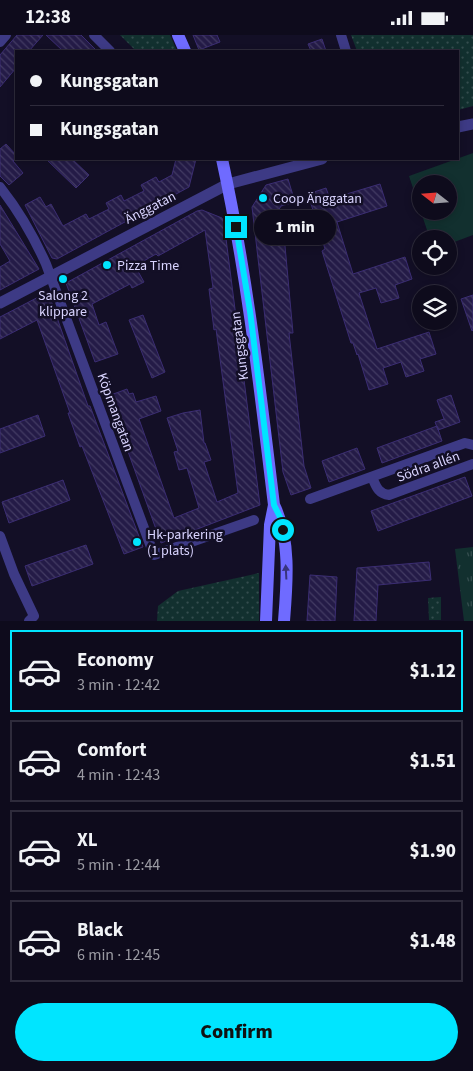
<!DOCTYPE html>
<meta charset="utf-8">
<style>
:root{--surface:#0e0b1c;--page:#171425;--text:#f1f3f6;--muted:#9b9ba3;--line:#2e2b3b;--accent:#00e5ff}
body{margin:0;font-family:"Source Sans 3",sans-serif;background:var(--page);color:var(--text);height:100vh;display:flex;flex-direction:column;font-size:19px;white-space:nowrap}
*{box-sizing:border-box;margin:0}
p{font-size:16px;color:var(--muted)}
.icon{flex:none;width:28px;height:28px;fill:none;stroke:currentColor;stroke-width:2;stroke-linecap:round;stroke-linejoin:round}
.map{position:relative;height:586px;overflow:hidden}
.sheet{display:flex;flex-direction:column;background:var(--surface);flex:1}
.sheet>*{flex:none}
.top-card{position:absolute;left:15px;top:15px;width:444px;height:110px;border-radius:0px;box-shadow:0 2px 8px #0003,0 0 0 1px var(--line);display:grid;align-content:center;height:110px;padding:0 15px;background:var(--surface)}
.needle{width:32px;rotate:287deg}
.controls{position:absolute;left:412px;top:140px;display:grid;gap:10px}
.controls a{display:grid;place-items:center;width:45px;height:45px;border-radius:50%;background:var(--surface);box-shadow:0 2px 8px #0003,0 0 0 1px var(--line);font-size:25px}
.end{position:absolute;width:22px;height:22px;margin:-11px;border:6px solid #00e5ff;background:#111;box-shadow:0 0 0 2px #111}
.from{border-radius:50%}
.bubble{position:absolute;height:35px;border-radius:18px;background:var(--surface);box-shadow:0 2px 8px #0003,0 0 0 1px var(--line);font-size:16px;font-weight:800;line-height:35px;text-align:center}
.top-card b{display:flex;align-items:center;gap:18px;height:48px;font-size:19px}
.top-card b+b{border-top:1px solid var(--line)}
.top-card i{width:12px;height:12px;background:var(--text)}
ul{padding:9px 0 0;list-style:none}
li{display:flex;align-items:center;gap:15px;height:82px;margin:0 10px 8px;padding:0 5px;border:2px solid var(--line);border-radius:0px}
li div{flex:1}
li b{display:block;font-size:19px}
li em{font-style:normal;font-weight:800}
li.selected{border-color:var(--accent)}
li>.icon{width:45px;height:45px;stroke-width:1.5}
.cta{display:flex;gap:10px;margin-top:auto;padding:10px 15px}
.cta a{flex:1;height:58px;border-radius:30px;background:var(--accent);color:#111;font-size:20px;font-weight:800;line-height:58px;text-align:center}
.status{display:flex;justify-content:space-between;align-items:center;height:35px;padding:0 25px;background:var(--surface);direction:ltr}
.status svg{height:14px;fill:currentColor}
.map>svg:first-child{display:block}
</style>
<div class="status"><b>12:38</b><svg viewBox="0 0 49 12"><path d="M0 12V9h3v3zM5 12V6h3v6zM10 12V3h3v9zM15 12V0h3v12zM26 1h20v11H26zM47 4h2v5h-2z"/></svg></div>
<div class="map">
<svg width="473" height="586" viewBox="0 0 473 586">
<defs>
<pattern id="grass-tufts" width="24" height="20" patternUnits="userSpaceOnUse" patternTransform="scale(1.25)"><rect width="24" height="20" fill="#12302f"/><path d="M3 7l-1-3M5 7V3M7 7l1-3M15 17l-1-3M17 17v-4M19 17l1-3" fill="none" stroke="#344d4e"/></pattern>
<pattern id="park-dots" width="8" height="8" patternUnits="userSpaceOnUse" patternTransform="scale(1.25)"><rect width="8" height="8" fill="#12302f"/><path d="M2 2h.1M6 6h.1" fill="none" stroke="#344d4e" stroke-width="1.8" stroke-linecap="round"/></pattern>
<pattern id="building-back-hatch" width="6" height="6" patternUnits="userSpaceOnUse" patternTransform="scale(1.25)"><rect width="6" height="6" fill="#241b47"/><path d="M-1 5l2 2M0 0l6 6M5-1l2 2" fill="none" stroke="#433b63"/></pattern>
</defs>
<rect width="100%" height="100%" fill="#130f26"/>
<path fill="url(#grass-tufts)" d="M473 512V586H464L455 514Z"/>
<path fill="url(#park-dots)" d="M120 0H170L177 16H136Z
M351 0H473V71L458 75V16H357Z
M259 538V586H157L158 571 178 556Z
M441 562V585H429L428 563Z"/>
<path fill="#12302f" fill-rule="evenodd" d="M473 118V200L449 209V204H430L409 141ZM421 149H449V176H421Z"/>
<path fill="url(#building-back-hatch)" stroke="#3b2d73" d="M17 0H43L29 16H16V33L0 52V20Z
M46 0H81L97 16H63Z
M193 0H217L220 7 199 15Z
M322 4 326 16H311L308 9Z
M6 109 16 120V123L13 126 23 138 9 150 0 141V114Z
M46 124H72L89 140 76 153Z
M176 124H196L189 152 57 224 52 223 25 170 40 162 46 172 51 169 63 191 86 179 89 184 109 174 106 168 121 160 124 166 144 156 141 150 156 142 159 147 172 140Z
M288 144 295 167 281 171 270 190 283 189 293 298H289L304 431 311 453 291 460 283 437 252 172 266 150Z
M380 149 387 171 337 187 353 239 405 222 412 244 395 250 399 263 381 268 376 253 359 258 377 314 429 297 436 319 420 324 424 336 406 342 401 327 383 333 388 349 369 355 358 319 357 320 353 308H351L322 216 325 214 308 159 326 153 330 164Z
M0 170 39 234 0 255V232L10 226 0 209Z
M202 175 222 183 224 188 260 470 161 508 108 361 127 354 129 359 133 358 136 367 156 361 161 376 139 384 174 483 199 473 187 433 179 435 174 417 178 416 167 383 183 378 200 375 204 408H205L211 425 204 427 217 467 238 458 216 294 214 295 209 254 213 253 205 195 158 221 156 219 135 231 144 247 132 253 130 249 92 269 99 290 106 287 118 319 95 327 66 248 197 176Z
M48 257 88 371H90L143 512 124 519 82 411 80 412 68 378H70L37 285 0 304V282Z
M473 260V295L472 296 461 264Z
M143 280 165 337 152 343 129 285Z
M451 360 460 387 438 395 435 387 444 384 437 365Z
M38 380 45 401 0 418V394Z
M437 391 442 406 382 428 377 413Z
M357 413 365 434 329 447 322 426Z
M465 442 472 461 378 496 371 476Z
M63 445 70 465 9 488 2 467Z
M86 510 93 529 32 551 25 531Z
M429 527 431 545 378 550 376 586H354L357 533Z
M310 540 337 542 335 586H307Z"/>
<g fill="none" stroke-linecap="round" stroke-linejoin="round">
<path stroke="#3d3a85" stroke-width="10" d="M94 0 110 16
M341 0 346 16
M0 7 6 0
M0 152C19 176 34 202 46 229L154 520 254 485
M372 442C376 451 378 459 389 460L473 429
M310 464 465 408 473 410
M0 501 14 539 34 581 29 586"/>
<path stroke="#3d3a85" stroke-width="11" d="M458 92 473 89
M0 268 228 149 322 124"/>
<path stroke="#6f6bff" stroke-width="12" d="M178 0 185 16
M222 124C247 238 260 354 274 470L270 490 266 586
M274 470C291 504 287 549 284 586"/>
</g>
<defs><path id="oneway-solid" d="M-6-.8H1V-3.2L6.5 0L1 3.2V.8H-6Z" transform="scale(1.25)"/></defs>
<use fill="#38347d" href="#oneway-solid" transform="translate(286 537) rotate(-93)"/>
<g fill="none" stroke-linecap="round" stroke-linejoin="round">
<path stroke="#00e5ff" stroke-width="6" d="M236 192 250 276 274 470 281 484 283 495"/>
</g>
<g fill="#00e5ff" stroke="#130f26" stroke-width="2">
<circle cx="263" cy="163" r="5"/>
<circle cx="107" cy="230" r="5"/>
<circle cx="63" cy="244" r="5"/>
<circle cx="137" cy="507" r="5"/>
</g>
<g text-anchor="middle" stroke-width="5" stroke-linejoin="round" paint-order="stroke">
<g font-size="14" fill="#d9d4ff" stroke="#130f26" text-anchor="start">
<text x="273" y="168">Coop Änggatan</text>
<text x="117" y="235">Pizza Time</text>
<text x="63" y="265" text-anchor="middle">Salong 2<tspan x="63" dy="16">klippare</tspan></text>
<text x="147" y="504">Hk-parkering<tspan x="147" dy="16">(1 plats)</tspan></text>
</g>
<g font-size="14" fill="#d9d4ff" stroke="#130f26">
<text transform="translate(150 172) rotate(-27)" y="5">Änggatan</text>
<text transform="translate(239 311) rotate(-97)" y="5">Kungsgatan</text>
<text transform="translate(116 377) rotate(70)" y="5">Köpmangatan</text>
<text transform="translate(428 431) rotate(-20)" y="5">Södra allén</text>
</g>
</g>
</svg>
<div class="controls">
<a><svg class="needle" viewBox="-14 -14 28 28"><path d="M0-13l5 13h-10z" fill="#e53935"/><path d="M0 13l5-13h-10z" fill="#9b9ba3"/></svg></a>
<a><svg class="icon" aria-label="locate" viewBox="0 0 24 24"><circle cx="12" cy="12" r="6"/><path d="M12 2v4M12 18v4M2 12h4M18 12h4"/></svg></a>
<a><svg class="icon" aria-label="layers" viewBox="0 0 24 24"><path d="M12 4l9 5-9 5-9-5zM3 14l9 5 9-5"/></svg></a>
</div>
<i class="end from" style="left:283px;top:495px"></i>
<i class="end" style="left:236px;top:192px"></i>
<div class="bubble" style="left:254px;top:175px;width:82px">1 min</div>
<div class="top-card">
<b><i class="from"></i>Kungsgatan</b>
<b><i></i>Kungsgatan</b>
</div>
</div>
<section class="sheet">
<ul>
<li class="selected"><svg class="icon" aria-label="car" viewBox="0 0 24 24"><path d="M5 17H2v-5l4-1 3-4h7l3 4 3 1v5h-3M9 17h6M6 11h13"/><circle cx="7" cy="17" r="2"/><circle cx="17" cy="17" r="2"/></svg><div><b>Economy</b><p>3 min · 12:42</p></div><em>$1.12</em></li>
<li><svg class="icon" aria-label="car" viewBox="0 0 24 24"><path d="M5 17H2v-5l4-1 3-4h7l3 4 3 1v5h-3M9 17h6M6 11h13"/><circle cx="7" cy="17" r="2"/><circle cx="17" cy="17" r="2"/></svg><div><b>Comfort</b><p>4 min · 12:43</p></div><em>$1.51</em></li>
<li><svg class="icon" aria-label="car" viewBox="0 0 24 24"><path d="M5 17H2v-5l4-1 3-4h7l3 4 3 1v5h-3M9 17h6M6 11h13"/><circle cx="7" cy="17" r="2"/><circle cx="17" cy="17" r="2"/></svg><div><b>XL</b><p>5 min · 12:44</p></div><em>$1.90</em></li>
<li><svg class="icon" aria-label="car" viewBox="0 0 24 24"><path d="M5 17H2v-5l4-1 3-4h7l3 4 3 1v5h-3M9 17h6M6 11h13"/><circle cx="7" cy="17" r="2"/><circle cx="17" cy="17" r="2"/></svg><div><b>Black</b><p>6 min · 12:45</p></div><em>$1.48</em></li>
</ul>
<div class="cta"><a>Confirm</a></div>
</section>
